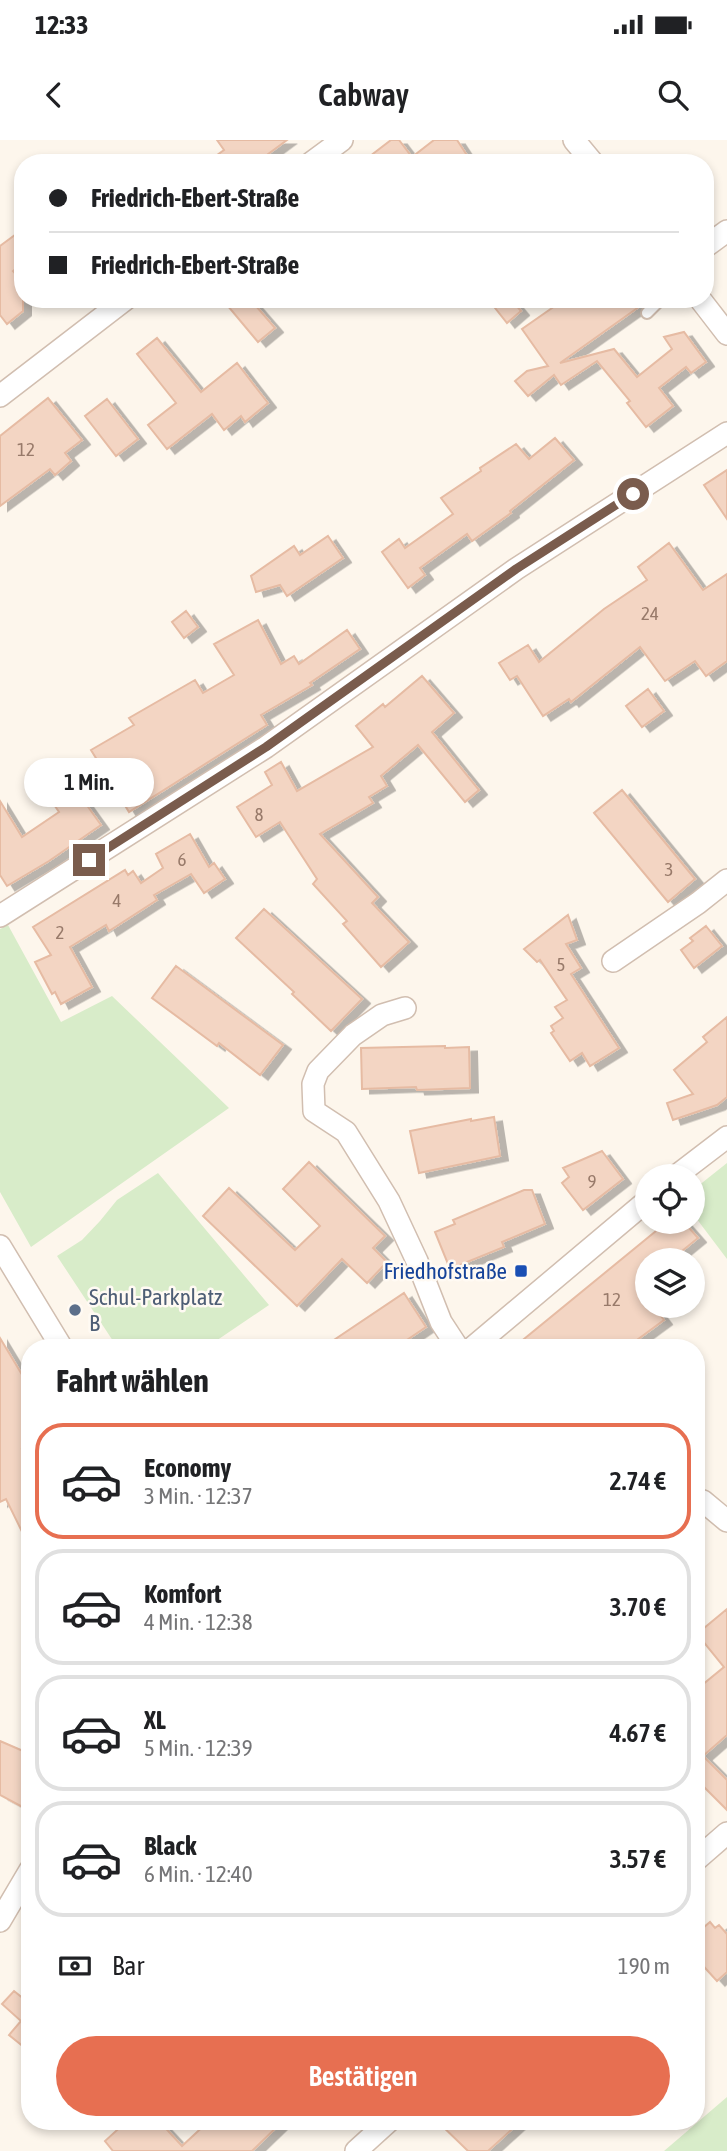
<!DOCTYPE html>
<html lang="de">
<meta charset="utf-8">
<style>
:root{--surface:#fff;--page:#f2f2f2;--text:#202124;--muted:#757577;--line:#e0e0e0;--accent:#e76f51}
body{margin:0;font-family:"Asap Condensed",sans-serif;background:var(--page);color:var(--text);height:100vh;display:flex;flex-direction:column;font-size:26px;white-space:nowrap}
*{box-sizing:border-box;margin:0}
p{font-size:23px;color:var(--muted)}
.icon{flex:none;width:38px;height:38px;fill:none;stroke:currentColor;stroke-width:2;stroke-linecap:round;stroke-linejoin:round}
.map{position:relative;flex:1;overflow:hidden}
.details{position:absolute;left:21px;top:1199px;width:684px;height:791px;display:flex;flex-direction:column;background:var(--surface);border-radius:28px;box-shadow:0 4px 10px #0003}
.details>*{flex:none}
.banner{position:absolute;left:14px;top:14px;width:700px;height:154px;border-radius:28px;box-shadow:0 4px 10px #0003;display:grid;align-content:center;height:154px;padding:0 35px;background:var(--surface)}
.fabs{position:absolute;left:635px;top:1024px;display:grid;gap:14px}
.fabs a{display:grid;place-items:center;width:70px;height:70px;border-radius:50%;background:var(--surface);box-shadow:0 4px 10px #0003;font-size:35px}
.end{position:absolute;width:32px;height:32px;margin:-16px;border:9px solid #7a5c4d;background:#fff;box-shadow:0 0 0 4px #fff}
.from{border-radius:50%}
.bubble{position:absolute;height:49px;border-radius:24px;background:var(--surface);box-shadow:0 4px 10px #0003;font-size:23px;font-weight:600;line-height:49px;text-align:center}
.banner b{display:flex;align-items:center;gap:24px;height:66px;font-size:26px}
.banner b+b{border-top:2px solid var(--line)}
.banner i{width:18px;height:18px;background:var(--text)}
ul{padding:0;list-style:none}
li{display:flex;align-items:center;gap:21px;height:116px;margin:0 14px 10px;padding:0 21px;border:4px solid var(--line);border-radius:28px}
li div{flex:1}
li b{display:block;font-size:26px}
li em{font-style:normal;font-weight:600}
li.on{border-color:var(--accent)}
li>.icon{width:63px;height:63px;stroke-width:1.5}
h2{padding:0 35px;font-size:32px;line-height:84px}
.pay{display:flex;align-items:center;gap:18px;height:77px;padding:0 35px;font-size:26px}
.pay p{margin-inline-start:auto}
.button{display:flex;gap:14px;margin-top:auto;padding:14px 35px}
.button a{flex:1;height:80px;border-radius:42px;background:var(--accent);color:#fff;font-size:28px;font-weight:600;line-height:80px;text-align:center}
.status{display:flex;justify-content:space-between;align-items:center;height:49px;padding:0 35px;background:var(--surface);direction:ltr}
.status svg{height:19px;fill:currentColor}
header{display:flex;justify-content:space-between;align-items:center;height:91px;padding:0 35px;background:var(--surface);font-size:32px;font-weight:600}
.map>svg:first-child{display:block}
</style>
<div class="status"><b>12:33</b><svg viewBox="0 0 49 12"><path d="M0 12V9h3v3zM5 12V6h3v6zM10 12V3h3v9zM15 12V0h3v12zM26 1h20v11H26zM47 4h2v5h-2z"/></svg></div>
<header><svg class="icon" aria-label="back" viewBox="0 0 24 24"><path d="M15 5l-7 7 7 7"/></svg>Cabway<svg class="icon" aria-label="search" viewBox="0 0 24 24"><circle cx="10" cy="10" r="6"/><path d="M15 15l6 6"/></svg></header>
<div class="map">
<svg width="727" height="2011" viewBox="0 0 727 2011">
<defs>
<filter id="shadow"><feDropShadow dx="8" dy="4.5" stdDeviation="0" flood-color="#0004"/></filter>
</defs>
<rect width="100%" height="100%" fill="#fdf6ec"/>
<path fill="#d8ecc9" d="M8 785 61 882 112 856 229 968 31 1107 0 1052V789Z
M727 1023V1119L693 1074V1050Z
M158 1033 269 1165 207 1207H117L57 1116 82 1100 100 1081 117 1060Z
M727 1957V2011H664Z"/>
<path fill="#f3d5c3" stroke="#e6bba3" stroke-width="2" filter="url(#shadow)" d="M217 0H287L256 23H206L224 10Z
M391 0H399L412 17 434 0H457L472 23H361Z
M23 89V123L13 131 23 142V171L7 184 0 175V106Z
M222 159H250L275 188 258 202Z
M488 159H511L521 171 507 183Z
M565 159H650L560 223 614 209 637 237 672 209 664 197 684 192 706 222 691 233 686 227 659 248 673 266 646 287 627 263 630 261 597 221 561 245 554 235 528 256 515 241 527 231 548 226 522 189Z
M157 198 201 252 237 223 268 263 245 282 241 276 224 290 212 274 167 309 148 285 176 263 137 214Z
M48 258 82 300 65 313 71 321 55 335 50 329 0 366V296Z
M107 259 138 299 116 316 85 276Z
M555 298 574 320 510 371 511 373 472 401 467 394 420 428 425 435 408 448 382 412 399 399 405 408 453 374 441 358 481 331 480 328 516 304 529 319Z
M727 330V379L704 345Z
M328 396 343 418 287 456 280 445 256 452 251 436 294 406 300 415Z
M669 403 703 450 727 434V521L706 536 695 521 665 541 640 507 571 562 569 559 543 576 517 536 510 540 499 523 528 505 539 522 604 469 647 440 638 427Z
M186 471 198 487 184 498 172 482Z
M258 480 281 524 294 516 299 524 347 490 360 509 310 543 312 545 261 575 267 585 129 672 91 610 134 585 129 578 195 540 203 553 234 535 214 504Z
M422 536 454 573 432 592 479 650 465 662 418 605 381 636 387 646 369 657 373 663 320 694 378 757 372 763 409 802 381 827 343 784 347 781 313 744 317 739 280 682 256 697 237 667 272 645 265 632 281 622 297 651 373 607 356 586 383 564 385 567Z
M648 549 664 571 642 587 626 566Z
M60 639 75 661 81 657 101 685 49 721 7 746 0 735V661L22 697 59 672 44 650Z
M622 650 695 739 668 762 594 673Z
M190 694 209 727 214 723 225 739 204 753 191 734 154 755 157 760 109 791 106 785 70 807 92 847 61 864 55 852 52 854 35 822 51 815 33 787 125 730 128 735 133 731 141 743 163 728 156 714Z
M264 769 362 859 331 891 292 854 294 852 236 798Z
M568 775 577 800 566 804 581 828 571 834 619 908 590 926 582 913 570 921 551 893 554 891 551 886 563 878 555 867 567 860 540 820 537 822 524 809Z
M706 786 722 806 694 828 681 810 693 801 690 798Z
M176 826 283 905 260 935 219 903 217 906 152 858Z
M727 877V957L717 965 673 980 667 963 693 954 674 930 707 902 703 897Z
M445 906V908L469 907 470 948 417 950 416 947 362 949 361 908Z
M494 977 500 1016 419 1033 410 991 471 979V981Z
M602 1011 623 1039 583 1070 562 1043 569 1037 563 1028Z
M309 1022 385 1096 373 1108 387 1122 367 1143 342 1119 297 1166 203 1076 229 1048 295 1110 320 1086 283 1049Z
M524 1050H532L545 1084 502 1102 504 1107 450 1129 435 1092 455 1084 453 1080Z
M667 1082H684L698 1098 671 1120H648V1166H653L664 1180 626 1208H513Z
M404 1153 426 1187 395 1208H322Z
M0 1198 30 1248V1304L22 1309 30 1321V1408L6 1359 0 1362Z
M727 1469V1595L703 1616 727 1640V1670L696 1639V1550L724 1527 697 1494Z
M0 1601 30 1614V1671L0 1655Z
M710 1782 715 1788 719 1785 727 1794V1832L717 1841 696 1818V1794Z
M14 1851 30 1864V1912L9 1895 21 1881 2 1864Z
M127 1981H159L182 2006 209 1981H283L252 2011H113L105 2001Z
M437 1981H521L488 2011H468Z"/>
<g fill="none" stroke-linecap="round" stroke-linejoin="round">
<defs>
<path id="lane" d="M647 173 661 159"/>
<path id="street" d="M574 0 593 23
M311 23 342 0
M705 107 727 91
M700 159 727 194
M0 256 126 159
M0 776 266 607 516 429 727 293
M613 821 698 763 727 740
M405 868 382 875 353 895 318 931 313 944 314 971 346 992 389 1061 417 1121 441 1182 458 1208
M676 1036 727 997
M0 1106 62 1208
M472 1208 648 1060
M696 1359 703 1361 727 1381
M696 1720 727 1693
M0 1781 30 1730
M356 2011 389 1981"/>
</defs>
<use href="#lane" stroke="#d1beb0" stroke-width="14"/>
<use href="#street" stroke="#d1beb0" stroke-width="24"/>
<use href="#lane" stroke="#fff" stroke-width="10"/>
<use href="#street" stroke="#fff" stroke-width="21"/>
</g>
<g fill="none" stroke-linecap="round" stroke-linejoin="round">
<path stroke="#7a5c4d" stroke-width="9" d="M89 720 266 607 516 429 633 354"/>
</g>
<rect fill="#1a4fb4" stroke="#fffaf3" stroke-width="2.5" x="514" y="1124" width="14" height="14" rx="3.5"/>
<circle fill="#5c6f8a" stroke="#fffaf3" stroke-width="2.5" cx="75" cy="1170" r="7"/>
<g text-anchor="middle" stroke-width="5" stroke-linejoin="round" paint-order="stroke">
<g font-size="19" fill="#987a6a">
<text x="26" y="316">12</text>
<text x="650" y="480">24</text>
<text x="259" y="681">8</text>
<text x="182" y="726">6</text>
<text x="669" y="736">3</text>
<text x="117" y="767">4</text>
<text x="60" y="799">2</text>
<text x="561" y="831">5</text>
<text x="592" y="1048">9</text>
<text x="612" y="1166">12</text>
</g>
<g font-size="23" fill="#164399" stroke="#fffaf3" text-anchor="end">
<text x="507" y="1139">Friedhofstraße</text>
</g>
<g font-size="23" fill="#4e5e75" stroke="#fffaf3" text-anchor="start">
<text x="89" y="1165">Schul-Parkplatz<tspan x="89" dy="26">B</tspan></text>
</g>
</g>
</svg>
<div class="fabs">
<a><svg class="icon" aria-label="locate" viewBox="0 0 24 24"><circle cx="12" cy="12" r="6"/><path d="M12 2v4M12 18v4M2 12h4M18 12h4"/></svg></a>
<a><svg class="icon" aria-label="layers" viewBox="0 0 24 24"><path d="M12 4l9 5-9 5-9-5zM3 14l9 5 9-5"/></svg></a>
</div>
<i class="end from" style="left:633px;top:354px"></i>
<i class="end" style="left:89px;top:720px"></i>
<div class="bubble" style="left:24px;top:618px;width:130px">1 Min.</div>
<div class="banner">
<b><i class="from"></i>Friedrich-Ebert-Straße</b>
<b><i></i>Friedrich-Ebert-Straße</b>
</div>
<section class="details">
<h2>Fahrt wählen</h2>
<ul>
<li class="on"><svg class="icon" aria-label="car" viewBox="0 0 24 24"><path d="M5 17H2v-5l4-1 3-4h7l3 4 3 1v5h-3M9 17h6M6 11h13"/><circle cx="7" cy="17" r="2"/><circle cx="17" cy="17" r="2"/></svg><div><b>Economy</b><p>3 Min. · 12:37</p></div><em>2.74 €</em></li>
<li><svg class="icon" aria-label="car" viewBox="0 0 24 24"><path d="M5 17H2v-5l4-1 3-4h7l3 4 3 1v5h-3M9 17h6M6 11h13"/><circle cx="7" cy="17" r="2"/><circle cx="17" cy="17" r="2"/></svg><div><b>Komfort</b><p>4 Min. · 12:38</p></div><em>3.70 €</em></li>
<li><svg class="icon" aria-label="car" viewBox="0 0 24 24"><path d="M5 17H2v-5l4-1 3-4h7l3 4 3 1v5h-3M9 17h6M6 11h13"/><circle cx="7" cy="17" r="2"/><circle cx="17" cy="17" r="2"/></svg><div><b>XL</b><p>5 Min. · 12:39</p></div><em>4.67 €</em></li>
<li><svg class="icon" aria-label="car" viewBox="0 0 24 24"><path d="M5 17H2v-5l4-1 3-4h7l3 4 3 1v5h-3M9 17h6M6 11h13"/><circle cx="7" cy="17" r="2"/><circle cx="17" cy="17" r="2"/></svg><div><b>Black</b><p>6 Min. · 12:40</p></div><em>3.57 €</em></li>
</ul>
<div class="pay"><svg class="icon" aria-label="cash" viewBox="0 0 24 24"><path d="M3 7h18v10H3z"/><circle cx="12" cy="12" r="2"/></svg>Bar<p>190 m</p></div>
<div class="button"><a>Bestätigen</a></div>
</section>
</div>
